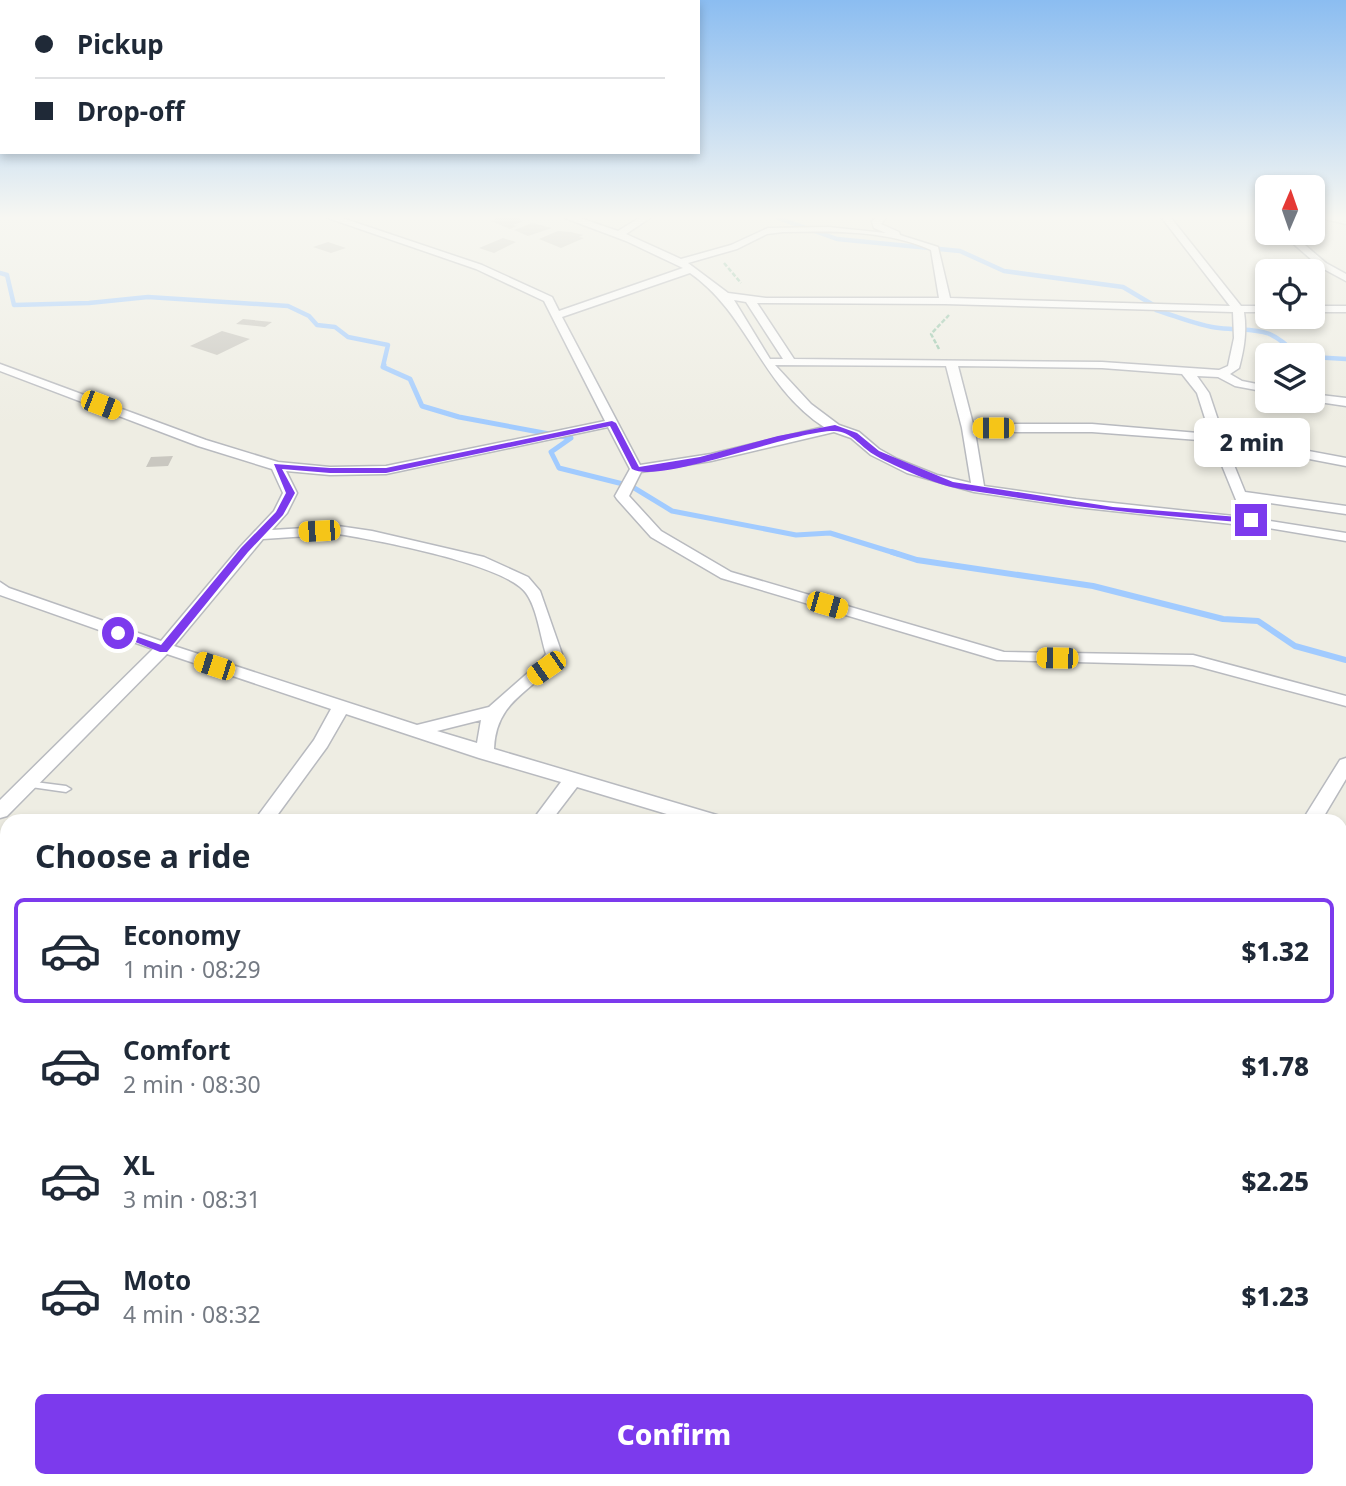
<!DOCTYPE html>
<meta charset="utf-8">
<style>
:root{--surface:#fff;--page:#f6f6f7;--text:#1f2937;--muted:#747a83;--line:#e0e1e3;--accent:#7c3aed}
body{margin:0;font-family:"Noto Sans",sans-serif;background:var(--page);color:var(--text);height:100vh;display:flex;flex-direction:column;font-size:26px;white-space:nowrap}
*{box-sizing:border-box;margin:0}
p{font-size:23px;color:var(--muted)}
.icon{flex:none;width:38px;height:38px;fill:none;stroke:currentColor;stroke-width:2;stroke-linecap:round;stroke-linejoin:round}
.map{position:relative;flex:1;overflow:hidden}
.details{position:absolute;left:0px;top:814px;width:1348px;height:674px;display:flex;flex-direction:column;background:var(--surface);border-radius:21px 21px 0 0;box-shadow:0 4px 10px #0003}
.details>*{flex:none}
.top-card{position:absolute;left:0px;top:0px;width:700px;height:154px;box-shadow:0 4px 10px #0003;display:grid;align-content:center;height:154px;padding:0 35px;background:var(--surface)}
.needle{width:46px;rotate:2deg}
.fabs{position:absolute;left:1255px;top:175px;display:grid;gap:14px}
.fabs a{display:grid;place-items:center;width:70px;height:70px;border-radius:10px;background:var(--surface);box-shadow:0 4px 10px #0003;font-size:35px}
.end{position:absolute;width:32px;height:32px;margin:-16px;border:9px solid #7c3aed;background:#fff;box-shadow:0 0 0 4px #fff}
.from{border-radius:50%}
.bubble{position:absolute;height:49px;border-radius:10px;background:var(--surface);box-shadow:0 4px 10px #0003;font-size:23px;font-weight:800;line-height:49px;text-align:center}
.car{position:absolute;width:21px;height:42px;margin:-21px -10px;border-radius:9px;box-shadow:0 0 5px 2px #0007;background:linear-gradient(#f5c518 24%,#345 0 40%,#f5c518 0 76%,#345 0 86%,#f5c518 0)}
.top-card b{display:flex;align-items:center;gap:24px;height:66px;font-size:26px}
.top-card b+b{border-top:2px solid var(--line)}
.top-card i{width:18px;height:18px;background:var(--text)}
ul{padding:0;list-style:none}
li{display:flex;align-items:center;gap:21px;height:105px;margin:0 14px 10px;padding:0 21px;border:4px solid transparent;border-radius:10px}
li div{flex:1}
li b{display:block;font-size:26px}
li em{font-style:normal;font-weight:800}
li.current{border-color:var(--accent)}
li>.icon{width:63px;height:63px;stroke-width:1.5}
h2{padding:0 35px;font-size:32px;line-height:84px}
.primary-button{display:flex;gap:14px;margin-top:auto;padding:14px 35px}
.primary-button a{flex:1;height:80px;border-radius:10px;background:var(--accent);color:#fff;font-size:28px;font-weight:800;line-height:80px;text-align:center}
.map>svg:first-child{display:block}
</style>
<div class="map">
<svg width="1346" height="1486" viewBox="0 0 1346 1486">
<rect width="100%" height="100%" fill="#eeede3"/>
<g fill="none" stroke-linecap="round" stroke-linejoin="round">
<path stroke="#a1cbff" stroke-width="4.5" d="M778 218 837 239 960 251 1004 271 1123 287 1155 306 1156 310C1176 316 1198 326 1219 328 1257 332 1267 324 1297 355H1302
M0 273 7 275 14 305 89 303 148 297 288 306 309 316 317 325 335 327 348 337 388 345 383 366
M1312 357 1346 359"/>
<path stroke="#a1cbff" stroke-width="5" d="M384 365 383 367 410 379 422 406 459 417 571 438 551 452 559 468 631 486 672 511 796 535 830 533 898 554"/>
<path stroke="#a1cbff" stroke-width="6" d="M892 552 917 560 1093 586 1223 619 1258 621 1295 646 1346 660"/>
</g>
<path fill="#c9c7c0" d="M497 218H517L524 221 513 225 517 226 510 229 491 221Z
M532 223 552 228 528 236 514 230Z
M558 231 571 232 583 235 579 237 584 238 561 248 539 239Z
M503 238 516 242 494 253 479 248Z
M328 242 346 248 331 253 313 247Z
M243 319 272 322 265 327 236 324Z
M222 331 250 339 217 355 190 346Z
M173 456 168 466 146 467 151 457Z"/>
<g fill="none" stroke-linecap="round" stroke-linejoin="round">
<defs>
<path id="lane" d="M27 781 66 786 71 789 66 792 24 786 22 784Z"/>
<path id="street" d="M328 218H342L482 265 552 297 559 311 683 268 626 241 565 218H580L618 231 639 218H650L626 234 681 259 731 245 768 228 828 227 886 233 874 228 872 222 875 218H886L881 224 899 232 900 235 938 247 950 298 1230 306 1162 218H1171L1241 306H1267V312H1244C1247 332 1244 349 1239 368L1230 374 1242 381 1267 386V392L1235 386 1218 377 1197 376 1209 393 1223 435 1346 458V466L1225 443 1245 492 1346 506V514L1249 500 1257 519 1346 533V541L1269 528 1076 507 974 492 907 473 871 455 851 438 834 432 711 461 641 472 629 496 661 531 731 572 1004 652 1193 655 1346 696V706L1193 665 997 660 721 578 651 537 617 499 615 496 630 469 608 427 386 474 330 475 286 471 297 493 287 513 272 530 338 526 372 531 484 557 528 577 540 591 562 654C536 692 496 697 494 749L720 816 722 821H690L577 787 551 821H532L561 782 479 758 346 714 327 747 273 821H254L314 740 331 709 167 654 7 816 0 818V800L153 649 0 595V582L9 588 161 641 240 547 274 511 283 493 272 469 198 446 0 371V364L206 440 278 462 330 467 386 466 605 421 544 301 476 269ZM783 232C830 231 887 230 931 250L939 298H766L728 293 688 263 737 249 767 234ZM690 273C749 314 760 385 824 427L711 454 640 465 562 317ZM734 300 746 302 783 359H770ZM757 303 945 304 1233 312 1234 338 1228 366 1219 370 1102 362 794 359ZM775 365 946 366 962 428 971 483 937 475 897 459 879 449 859 432 839 425 811 404ZM958 366 1102 368 1182 374 1197 393 1210 434 1092 424H973ZM975 432H1092L1212 441 1243 517 1076 499 984 486ZM338 534C376 540 505 564 526 593 537 608 540 635 546 654L538 664 489 707 417 725 174 646 263 539ZM481 720 477 743 437 731Z
M1321 218H1346V224Z
M1281 233H1291L1326 263 1346 274V281L1320 267Z
M1312 306H1346V312H1312Z
M1312 394 1346 398V406L1312 401Z
M1346 758V779L1321 821H1302L1340 760Z
M0 1011H7V1029H0Z
M1340 1033 1346 1035V1059L1340 1057Z
M1346 1202V1226L1340 1227V1203Z
M504 1480H534L533 1486H503Z"/>
<path id="secondary" d="M1346 1283V1321L1340 1323V1285Z
M1346 1372V1412L1340 1413V1373Z
M7 1390V1430L0 1431V1391Z
M252 1480H384L381 1486H250Z"/>
</defs>
<use href="#lane" stroke="#b8babf" stroke-width="3"/>
<use href="#street" stroke="#b8babf" stroke-width="3"/>
<use href="#secondary" stroke="#b8bbc1" stroke-width="4"/>
<path stroke="#98c6ab" stroke-width="2.5" stroke-dasharray="4.5 2" stroke-linecap="butt" d="M724 263 741 283
M939 349 931 334 949 315"/>
<use href="#lane" fill="#fff" fill-rule="evenodd"/>
<use href="#street" fill="#fff" fill-rule="evenodd"/>
<use href="#secondary" fill="#fff" fill-rule="evenodd"/>
</g>
<linearGradient id="sky" x2="0" y2="1"><stop stop-color="#8bbdf1"/><stop offset="0.51" stop-color="#f7f7f2"/><stop offset="1" stop-color="#f7f7f2" stop-opacity="0"/></linearGradient>
<rect width="1346" height="426" fill="url(#sky)"/>
<path fill="#7c3aed" d="M612 421 616 423 639 467 700 457 778 436 835 425 857 433 879 451 953 482 1113 507 1251 518 1256 520 1251 523C1173 517 1097 510 1019 498 997 494 974 492 951 487 933 483 889 464 873 454 860 446 850 430 833 431 792 431 659 485 632 469L610 426 386 473H330L282 469 295 493 283 515 248 552 167 652H160L113 633 121 631 161 645 241 548 276 512 286 493 274 464 330 468H386Z"/>
</svg>
<div class="fabs">
<a><svg class="needle" viewBox="-14 -14 28 28"><path d="M0-13l5 13h-10z" fill="#e53935"/><path d="M0 13l5-13h-10z" fill="#747a83"/></svg></a>
<a><svg class="icon" aria-label="locate" viewBox="0 0 24 24"><circle cx="12" cy="12" r="6"/><path d="M12 2v4M12 18v4M2 12h4M18 12h4"/></svg></a>
<a><svg class="icon" aria-label="layers" viewBox="0 0 24 24"><path d="M12 4l9 5-9 5-9-5zM3 14l9 5 9-5"/></svg></a>
</div>
<i class="end from" style="left:118px;top:633px"></i>
<i class="end" style="left:1251px;top:520px"></i>
<div class="bubble" style="left:1194px;top:418px;width:116px">2 min</div>
<i class="car" style="left:101px;top:405px;rotate:111deg"></i>
<i class="car" style="left:993px;top:428px;rotate:270deg"></i>
<i class="car" style="left:319px;top:531px;rotate:267deg"></i>
<i class="car" style="left:827px;top:605px;rotate:106deg"></i>
<i class="car" style="left:1057px;top:658px;rotate:271deg"></i>
<i class="car" style="left:214px;top:666px;rotate:288deg"></i>
<i class="car" style="left:546px;top:668px;rotate:235deg"></i>
<div class="top-card">
<b><i class="from"></i>Pickup</b>
<b><i></i>Drop-off</b>
</div>
<section class="details">
<h2>Choose a ride</h2>
<ul>
<li class="current"><svg class="icon" aria-label="car" viewBox="0 0 24 24"><path d="M5 17H2v-5l4-1 3-4h7l3 4 3 1v5h-3M9 17h6M6 11h13"/><circle cx="7" cy="17" r="2"/><circle cx="17" cy="17" r="2"/></svg><div><b>Economy</b><p>1 min · 08:29</p></div><em>$1.32</em></li>
<li><svg class="icon" aria-label="car" viewBox="0 0 24 24"><path d="M5 17H2v-5l4-1 3-4h7l3 4 3 1v5h-3M9 17h6M6 11h13"/><circle cx="7" cy="17" r="2"/><circle cx="17" cy="17" r="2"/></svg><div><b>Comfort</b><p>2 min · 08:30</p></div><em>$1.78</em></li>
<li><svg class="icon" aria-label="car" viewBox="0 0 24 24"><path d="M5 17H2v-5l4-1 3-4h7l3 4 3 1v5h-3M9 17h6M6 11h13"/><circle cx="7" cy="17" r="2"/><circle cx="17" cy="17" r="2"/></svg><div><b>XL</b><p>3 min · 08:31</p></div><em>$2.25</em></li>
<li><svg class="icon" aria-label="car" viewBox="0 0 24 24"><path d="M5 17H2v-5l4-1 3-4h7l3 4 3 1v5h-3M9 17h6M6 11h13"/><circle cx="7" cy="17" r="2"/><circle cx="17" cy="17" r="2"/></svg><div><b>Moto</b><p>4 min · 08:32</p></div><em>$1.23</em></li>
</ul>
<div class="primary-button"><a>Confirm</a></div>
</section>
</div>
